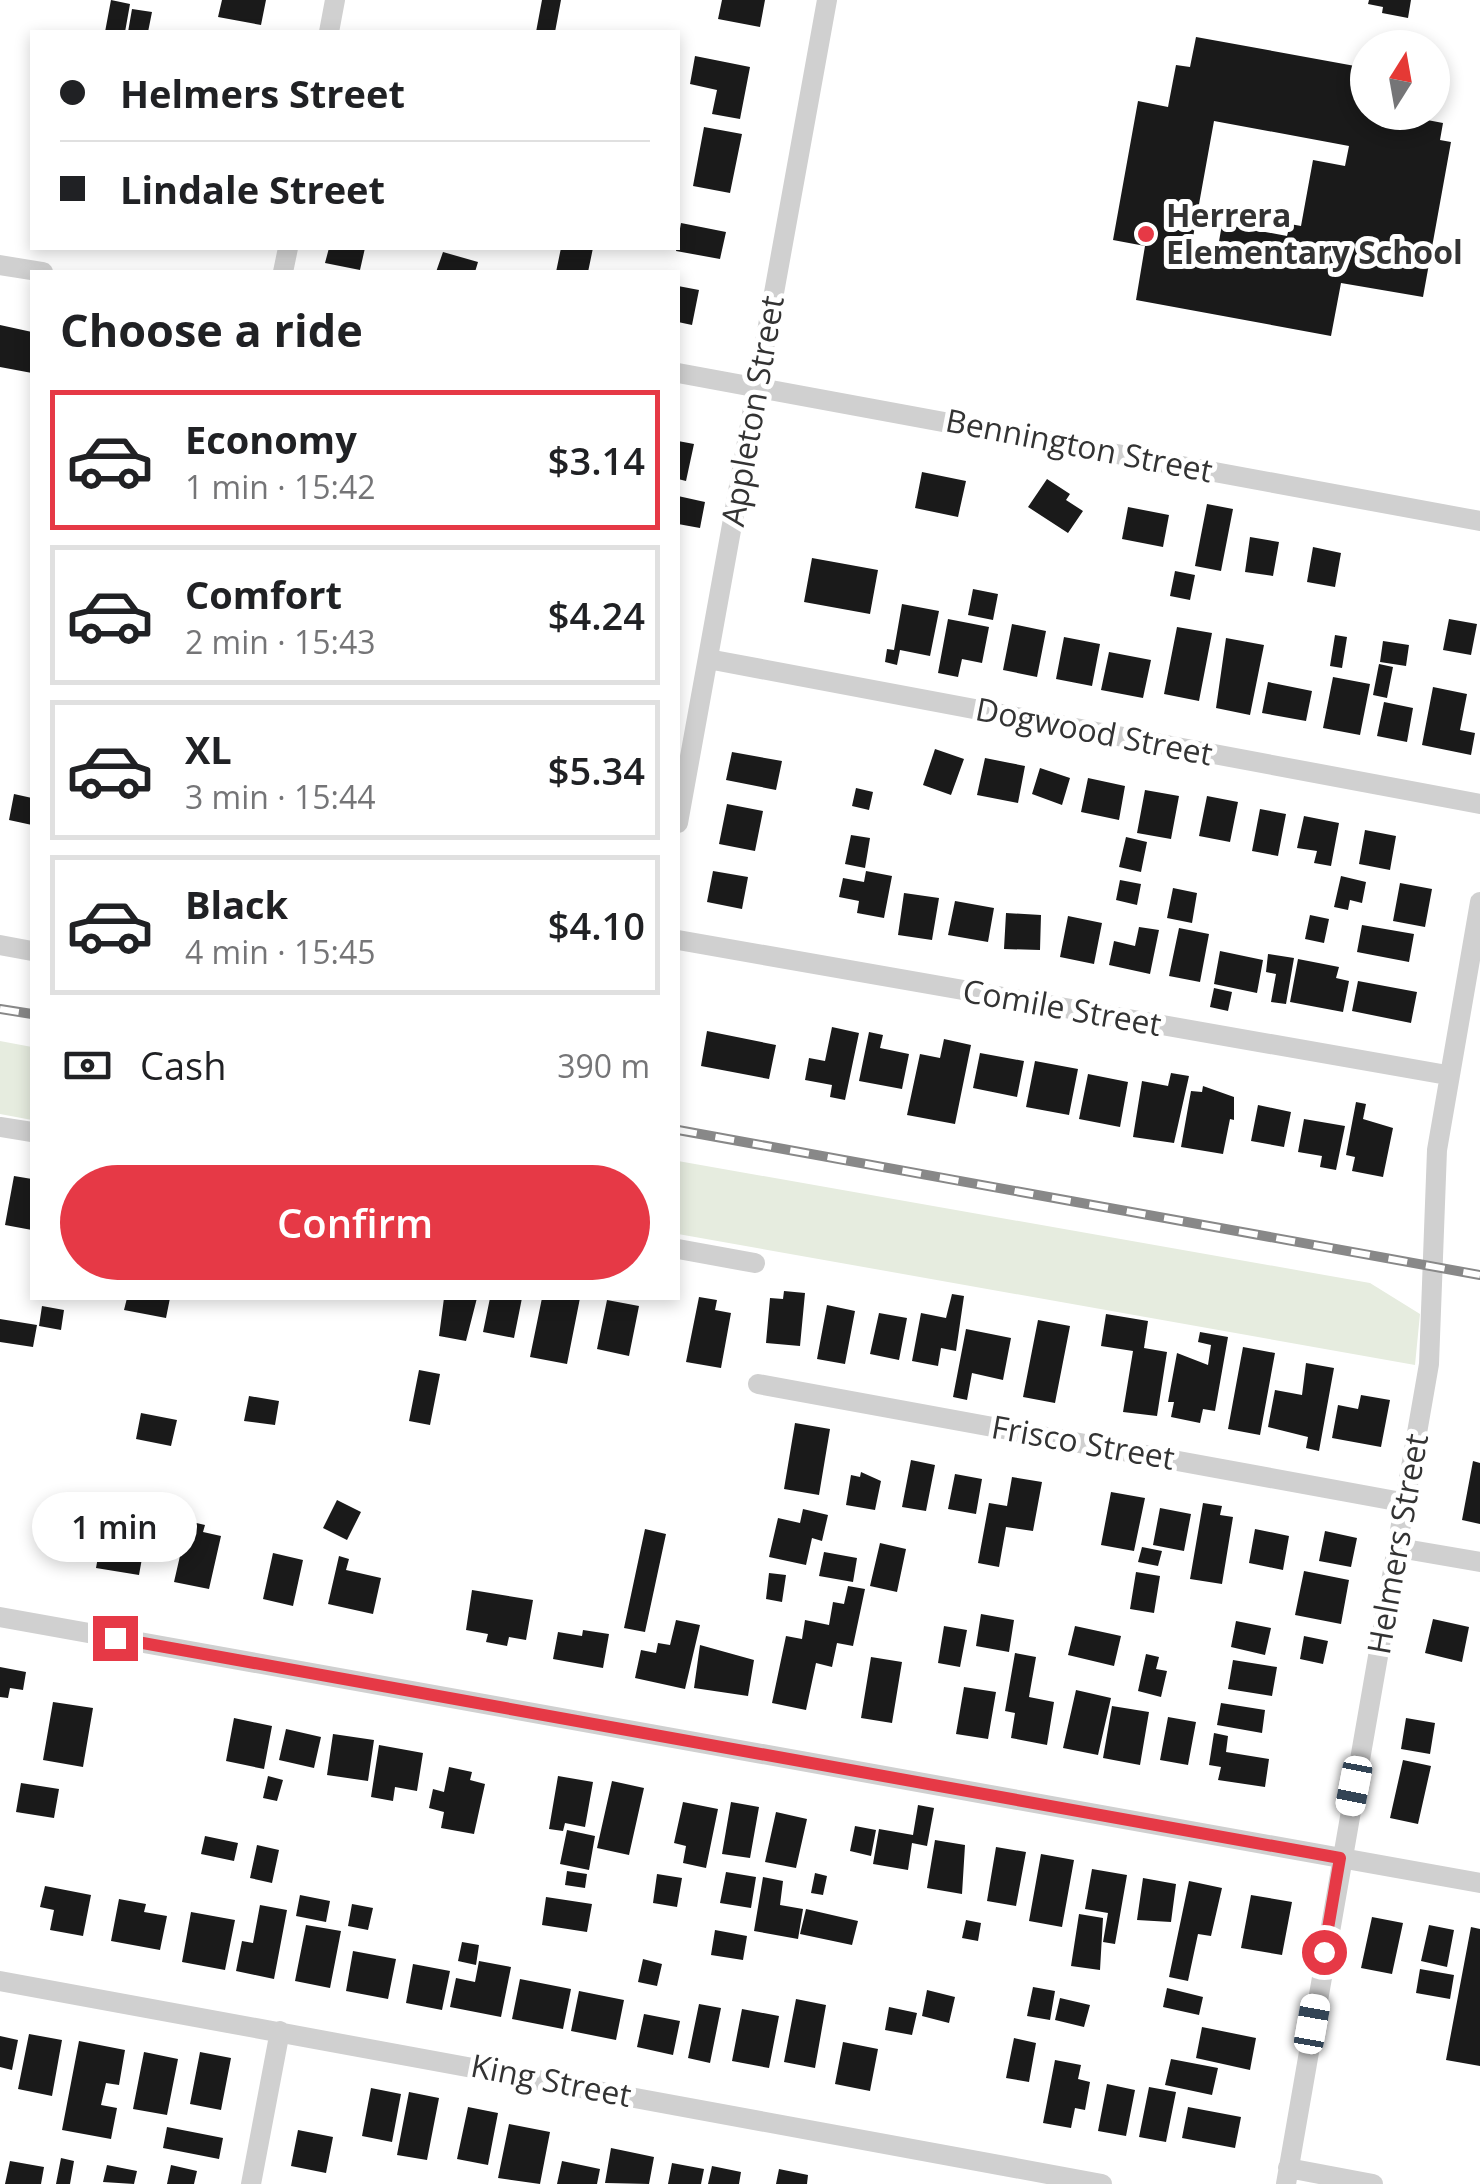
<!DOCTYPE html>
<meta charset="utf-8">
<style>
:root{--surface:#fff;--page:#f2f2f2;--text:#202124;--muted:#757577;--line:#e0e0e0;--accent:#e63946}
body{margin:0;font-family:"Open Sans",sans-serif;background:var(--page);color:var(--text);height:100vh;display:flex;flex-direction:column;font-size:38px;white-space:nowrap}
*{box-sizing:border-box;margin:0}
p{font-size:32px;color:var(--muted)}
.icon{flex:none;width:55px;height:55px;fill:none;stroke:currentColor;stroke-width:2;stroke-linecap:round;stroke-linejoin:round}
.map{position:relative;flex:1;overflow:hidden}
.panel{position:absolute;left:30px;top:270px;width:650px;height:1030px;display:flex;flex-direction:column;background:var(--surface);border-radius:0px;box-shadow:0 5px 15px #0003}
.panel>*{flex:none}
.top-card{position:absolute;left:30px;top:30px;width:650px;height:220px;border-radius:0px;box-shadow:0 5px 15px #0003;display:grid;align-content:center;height:220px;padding:0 30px;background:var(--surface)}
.needle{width:65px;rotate:11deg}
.buttons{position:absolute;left:1350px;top:30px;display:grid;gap:20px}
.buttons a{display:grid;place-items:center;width:100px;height:100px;border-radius:50%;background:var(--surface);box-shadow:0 5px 15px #0003;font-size:50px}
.end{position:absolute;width:45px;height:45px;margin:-22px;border:12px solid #e63946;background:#fff;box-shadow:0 0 0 5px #fff}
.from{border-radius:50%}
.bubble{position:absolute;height:70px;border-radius:35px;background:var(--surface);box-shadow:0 5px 15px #0003;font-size:32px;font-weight:600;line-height:70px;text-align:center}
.car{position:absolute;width:30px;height:60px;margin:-30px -15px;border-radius:12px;box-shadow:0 0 8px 2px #0007;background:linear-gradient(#fff 24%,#345 0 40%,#fff 0 76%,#345 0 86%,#fff 0)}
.top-card b{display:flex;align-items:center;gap:35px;height:95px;font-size:38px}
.top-card b+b{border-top:2px solid var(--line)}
.top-card i{width:25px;height:25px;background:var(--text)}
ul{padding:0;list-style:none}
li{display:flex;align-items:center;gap:30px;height:140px;margin:0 20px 15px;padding:0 10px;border:5px solid var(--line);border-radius:0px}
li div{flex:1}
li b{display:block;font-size:38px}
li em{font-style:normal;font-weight:600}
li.active{border-color:var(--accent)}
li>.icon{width:90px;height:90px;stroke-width:1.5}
h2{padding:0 30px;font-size:45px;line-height:120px}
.pay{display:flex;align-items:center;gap:25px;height:110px;padding:0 30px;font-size:38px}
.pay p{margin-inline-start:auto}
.primary-button{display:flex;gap:20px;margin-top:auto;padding:20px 30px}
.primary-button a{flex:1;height:115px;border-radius:60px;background:var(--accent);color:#fff;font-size:40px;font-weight:600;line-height:115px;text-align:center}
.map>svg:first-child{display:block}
</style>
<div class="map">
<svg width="1480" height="2184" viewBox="0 0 1480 2184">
<rect width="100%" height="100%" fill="#fff"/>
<path fill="#e6ecdf" d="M0 1041 32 1047V1120L0 1114Z
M678 1161 1370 1283 1420 1314 1415 1365 678 1234Z"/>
<path fill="#1a1a1a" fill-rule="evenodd" d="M111 0 130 4 125 32H105Z
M222 0H266L261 25 218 17Z
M542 0H561L555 32H536Z
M722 0H765L760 27 718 19Z
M1369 0H1411L1408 18 1382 13 1383 7 1368 4Z
M132 9 152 12 148 32H128Z
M1196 37 1366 68 1359 107 1443 123 1440 140 1451 142 1423 297 1341 283 1331 336 1136 300 1145 246 1113 240 1138 101 1168 107 1176 65 1190 67ZM1214 121 1349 146 1345 166 1313 160 1301 226 1290 224 1287 236 1222 224 1216 259 1190 254Z
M695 56 750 67 740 119 712 114 717 90 690 84Z
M704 127 742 134 730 193 693 186Z
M681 223 726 232 720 259 676 251Z
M329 248H365L360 270 325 263Z
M561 248H593L588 272H556Z
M443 252 478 262 475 272H436Z
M678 286 699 290 692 325 678 322Z
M0 325 32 332V373L0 367Z
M678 441 694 444 686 481 678 479Z
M922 472 966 481 958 517 915 508Z
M1047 479 1070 494 1066 500 1083 511 1068 533 1028 507Z
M678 496 705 502 700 528 678 524Z
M1207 504 1233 509 1221 571 1195 566Z
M1128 507 1169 515 1163 547 1122 539Z
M1250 537 1279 542 1273 576 1245 572Z
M1313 547 1341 553 1335 587 1307 582Z
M812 558 878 570 870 614 804 602Z
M1175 571 1195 575 1190 600 1170 596Z
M973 589 998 594 993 620 968 615Z
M902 604 939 611 930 656 900 650 897 665 885 662 887 649 894 650Z
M948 619 989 627 982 663 962 659 958 677 938 673Z
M1449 619 1477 624 1471 655 1443 650Z
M1012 624 1046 631 1037 677 1003 670Z
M1177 627 1212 633 1199 701 1164 694Z
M1335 635 1347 637 1342 668 1330 666Z
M1064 637 1100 644 1092 686 1056 679Z
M1226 638 1264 645 1250 715 1216 708Z
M1383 641 1409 645 1406 666 1380 662Z
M1109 652 1151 660 1143 698 1101 690Z
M1379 664 1393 667 1387 698 1373 695Z
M1333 677 1370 684 1360 735 1323 728Z
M1268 682 1312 691 1306 721 1262 713Z
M1433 687 1467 694 1460 730 1475 733 1471 755 1422 745Z
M1384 702 1413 708 1407 742 1377 736Z
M935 749 964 759 951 795 923 785Z
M732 752 782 761 776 790 726 780Z
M985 758 1025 766 1018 803 977 795Z
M1040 768 1070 778 1062 805 1032 794Z
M1088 778 1125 786 1119 820 1081 812Z
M856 788 873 792 869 810 852 806Z
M1145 790 1179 796 1171 839 1137 833Z
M14 794 32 798V825L9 820Z
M1207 796 1238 802 1230 842 1199 836Z
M727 804 763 811 755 851 719 844Z
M1260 809 1286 814 1278 856 1252 851Z
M1304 816 1339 823 1331 866 1314 863 1317 851 1297 848Z
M1365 830 1396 836 1390 870 1359 864Z
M851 835 870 838 865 868 845 864Z
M1126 837 1147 842 1141 872 1119 867Z
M713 871 748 877 742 909 707 902Z
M866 871 892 876 884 918 857 913 859 901 839 897 843 878 864 882Z
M1341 876 1366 882 1362 903 1350 900 1348 910 1334 907Z
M1120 880 1141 884 1137 905 1116 900Z
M1400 883 1432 889 1425 927 1393 921Z
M1173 888 1197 893 1192 923 1167 918Z
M904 893 939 898 932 940 898 935Z
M955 901 994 908 988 942 948 935Z
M1006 913 1041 915 1040 950 1004 949Z
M1310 915 1329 919 1324 943 1305 939Z
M1068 916 1102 923 1094 964 1060 957Z
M1362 925 1414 934 1409 962 1357 952Z
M1139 927 1159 930 1150 974 1109 965 1114 941 1135 946Z
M1179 928 1209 934 1200 982 1169 976Z
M1220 951 1263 960 1257 993 1214 984Z
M1268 954 1294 958 1286 1004 1271 1002 1276 974 1266 972Z
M1298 959 1339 967 1336 978 1349 981 1343 1012 1290 1002Z
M1358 981 1417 992 1411 1023 1352 1011Z
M1214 988 1232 992 1228 1011 1210 1007Z
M832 1027 859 1033 845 1100 830 1097 832 1085 805 1080 809 1058 825 1061Z
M707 1031 776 1045 769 1079 701 1066Z
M869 1032 883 1035 880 1048 909 1054 902 1089 859 1081Z
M944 1039 971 1045 955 1124 907 1115 920 1054 940 1058Z
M980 1053 1024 1061 1017 1097 973 1088Z
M1035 1061 1078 1069 1069 1115 1026 1107Z
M1171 1073 1189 1076 1174 1143 1133 1137 1142 1081 1168 1086Z
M1088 1074 1128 1082 1120 1127 1079 1119Z
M1203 1086 1234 1097V1120L1230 1119 1223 1154 1181 1147 1191 1091 1202 1092Z
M1356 1102 1366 1104 1363 1119 1393 1128 1383 1177 1352 1171 1355 1157 1346 1155Z
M1258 1105 1291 1112 1284 1147 1251 1141Z
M1304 1119 1345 1126 1336 1170 1320 1167 1322 1156 1298 1152Z
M14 1176 32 1179V1230L5 1225Z
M784 1291 805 1293 800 1346 766 1343 770 1298 783 1299Z
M952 1294 964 1296 956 1351 941 1348 938 1366 912 1361 921 1313 946 1318Z
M699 1297 717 1300 715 1310 731 1313 721 1368 686 1362Z
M127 1298H170L166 1318 124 1310Z
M444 1298H477L466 1341 439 1336Z
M490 1298H522L514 1338 483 1332Z
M542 1298H580L567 1364 530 1357Z
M607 1300 639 1306 629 1356 597 1349Z
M827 1305 855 1311 845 1364 817 1359Z
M42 1306 64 1310 61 1330 39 1326Z
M879 1313 907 1318 899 1360 870 1354Z
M1106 1314 1148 1321 1144 1348 1167 1352 1157 1416 1123 1412 1133 1351 1101 1346Z
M0 1319 37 1325 33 1347 0 1342Z
M1038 1320 1070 1326 1055 1403 1023 1397Z
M966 1329 1011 1338 1003 1380 972 1373 967 1400 953 1397Z
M1200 1332 1228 1337 1215 1411 1203 1409 1200 1423 1171 1417 1174 1402H1168L1177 1353 1208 1365 1211 1345 1198 1342Z
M1243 1347 1275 1353 1260 1435 1228 1429Z
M1306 1363 1334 1368 1319 1451 1306 1448 1308 1437 1268 1427 1275 1390 1302 1395Z
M419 1370 440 1374 430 1425 409 1421Z
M1361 1395 1390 1400 1381 1447 1332 1438 1338 1405 1358 1409Z
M249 1396 279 1401 275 1425 244 1421Z
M141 1413 177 1420 171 1446 136 1439Z
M795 1423 830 1429 819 1495 784 1489Z
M911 1460 935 1465 926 1511 902 1507Z
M1473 1461 1480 1463V1524L1462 1520Z
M861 1472 881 1481 875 1510 846 1505 851 1475 860 1477Z
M955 1474 982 1479 976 1514 948 1509Z
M1012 1477 1042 1482 1033 1531 1006 1527 999 1567 978 1563 989 1503 1007 1506Z
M1111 1492 1145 1498 1134 1551 1101 1545Z
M337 1500 361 1512 347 1540 323 1528Z
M1203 1503 1222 1506 1220 1515 1233 1517 1222 1584 1190 1579Z
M1160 1508 1191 1514 1184 1551 1153 1545Z
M803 1509 828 1515 822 1541 812 1538 806 1565 769 1557 778 1518 800 1523Z
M105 1518 148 1525 139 1575 96 1568Z
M188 1521 205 1525 203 1532 221 1536 209 1589 174 1582Z
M645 1529 666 1534 645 1632 624 1628Z
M1255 1529 1289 1536 1283 1570 1249 1563Z
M1325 1531 1357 1538 1351 1567 1319 1561Z
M880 1543 906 1549 897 1592 870 1586Z
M1142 1547 1162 1551 1158 1566 1138 1562Z
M824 1552 857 1558 853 1582 819 1576Z
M273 1553 303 1560 293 1606 263 1599Z
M339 1556 349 1559 346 1570 381 1578 373 1614 328 1604Z
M1304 1571 1349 1580 1341 1624 1295 1615Z
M1136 1572 1160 1576 1154 1613 1130 1609Z
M769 1573 786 1575 782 1602 766 1599Z
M848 1586 865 1589 853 1646 837 1643 832 1667 816 1663 806 1710 772 1703 786 1636 802 1639 805 1620 829 1625 833 1602 844 1604Z
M472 1590 533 1600 526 1640 509 1637 507 1646 486 1642 488 1634 466 1630Z
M981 1614 1014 1620 1009 1652 976 1646Z
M1433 1619 1469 1627 1462 1662 1425 1653Z
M676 1620 700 1625 685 1689 635 1678 641 1650 656 1653 658 1643 670 1645Z
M1236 1621 1271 1628 1265 1655 1231 1647Z
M944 1626 967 1630 960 1667 938 1663Z
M1075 1626 1121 1636 1114 1666 1068 1655Z
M583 1630 609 1634 603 1668 553 1659 558 1632 582 1636Z
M1304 1636 1328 1641 1323 1664 1300 1659Z
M700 1645 754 1660 748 1696 694 1688Z
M1015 1653 1036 1657 1029 1697 1054 1702 1047 1745 1011 1738 1015 1713 1005 1711Z
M1146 1654 1159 1657 1156 1669 1167 1671 1161 1697 1138 1691Z
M871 1657 902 1662 892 1723 861 1718Z
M1233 1660 1277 1667 1272 1696 1228 1689Z
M0 1667 26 1672 23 1690 10 1688 8 1698 0 1697Z
M964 1687 996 1692 988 1739 956 1734Z
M1076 1690 1111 1698 1098 1755 1063 1748Z
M53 1702 93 1708 83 1767 43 1760Z
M1221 1703 1265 1710 1262 1733 1217 1725Z
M1112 1706 1149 1712 1140 1765 1103 1758Z
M1168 1717 1196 1722 1188 1765 1160 1760Z
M234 1718 272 1726 264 1769 226 1761Z
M1406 1718 1435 1723 1430 1754 1401 1749Z
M286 1729 321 1737 314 1768 279 1760Z
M1214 1733 1228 1736 1226 1752 1269 1759 1265 1787 1218 1780 1221 1767 1209 1765Z
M333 1734 374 1740 368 1781 327 1775Z
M379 1745 423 1753 417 1791 395 1787 393 1801 371 1797Z
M1403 1760 1431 1766 1418 1824 1390 1818Z
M449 1767 472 1772 470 1780 485 1784 474 1834 441 1828 444 1812 429 1808 433 1789 444 1792Z
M268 1776 283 1780 277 1801 263 1798Z
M558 1776 593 1782 585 1827 565 1823 563 1831 549 1829Z
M612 1781 644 1788 629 1855 597 1848Z
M21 1783 59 1789 54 1818 16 1812Z
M683 1802 718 1809 706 1868 683 1863 686 1846 674 1843Z
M731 1802 759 1807 750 1858 722 1854Z
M918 1805 934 1808 927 1846 912 1843 908 1870 873 1864 879 1829 913 1835Z
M776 1812 807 1819 796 1868 765 1862Z
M855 1826 876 1830 871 1856 850 1851Z
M567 1830 595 1836 589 1870 560 1864Z
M205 1836 238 1843 234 1861 201 1854Z
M935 1840 965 1845 962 1894 927 1888Z
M257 1845 279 1850 272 1883 250 1878Z
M996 1847 1026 1852 1016 1906 987 1901Z
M1041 1854 1074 1860 1062 1927 1029 1921Z
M1092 1869 1127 1875 1115 1944 1103 1942 1108 1913 1085 1909Z
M567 1871 587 1874 585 1888 565 1885Z
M726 1872 756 1877 751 1908 720 1903Z
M815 1873 827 1876 823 1895 811 1893Z
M657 1874 682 1878 677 1907 653 1903Z
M763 1877 783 1881 780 1905 803 1909 798 1939 754 1931Z
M1143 1878 1176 1884 1171 1922 1137 1920Z
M1189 1881 1222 1888 1211 1936 1198 1934 1188 1981 1169 1977Z
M45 1886 91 1895 83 1936 50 1930 54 1910 40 1907Z
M300 1895 330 1901 326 1922 296 1916Z
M1251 1895 1292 1902 1282 1955 1241 1948Z
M546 1897 592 1904 587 1932 542 1925Z
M119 1899 146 1904 144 1912 167 1916 160 1950 111 1941Z
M352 1904 373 1908 368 1930 348 1926Z
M260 1905 287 1910 274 1979 236 1971 242 1941 253 1943Z
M806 1909 858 1921 852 1945 800 1934Z
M191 1912 235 1920 225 1970 182 1962Z
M1079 1914 1103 1918 1100 1970 1071 1966Z
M1372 1917 1403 1923 1392 1974 1361 1968Z
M966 1920 981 1923 978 1941 962 1938Z
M306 1925 341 1931 330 1988 295 1981Z
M1429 1925 1454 1930 1447 1967 1421 1961Z
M1471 1927 1480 1929V2066L1446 2060Z
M715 1930 747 1936 743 1960 711 1955Z
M462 1942 479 1945 476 1965 458 1961Z
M353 1951 396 1959 388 1999 346 1991Z
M643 1959 662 1964 657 1986 638 1982Z
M479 1961 511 1967 501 2017 450 2007 456 1978 475 1982Z
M413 1964 450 1971 442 2010 406 2003Z
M1420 1969 1454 1975 1450 1999 1416 1993Z
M520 1979 571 1989 563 2029 512 2019Z
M1033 1987 1055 1991 1050 2020 1027 2016Z
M1167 1988 1203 1997 1199 2015 1163 2007Z
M927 1990 955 1997 949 2023 922 2016Z
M579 1991 624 2000 616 2040 571 2031Z
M1060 1998 1090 2005 1084 2027 1055 2020Z
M796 1999 826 2005 815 2068 784 2062Z
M699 2004 721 2008 710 2063 688 2058Z
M889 2007 917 2013 912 2035 885 2030Z
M742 2009 779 2016 769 2068 732 2061Z
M644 2014 680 2021 673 2055 637 2047Z
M1202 2027 1256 2038 1250 2070 1196 2058Z
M29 2034 62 2040 52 2096 18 2089Z
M0 2036 18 2040 12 2070 0 2067Z
M1014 2038 1036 2043 1029 2082 1006 2078Z
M79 2041 125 2050 119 2085 106 2083 101 2105 117 2108 111 2139 62 2130Z
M843 2042 878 2049 870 2091 835 2084Z
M144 2052 178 2059 167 2115 133 2109Z
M200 2052 231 2058 221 2110 190 2104Z
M1171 2059 1218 2068 1212 2095 1165 2085Z
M1055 2060 1081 2065 1078 2079 1090 2082 1085 2110 1075 2108 1071 2128 1043 2123Z
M1107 2084 1135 2090 1126 2136 1098 2131Z
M1149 2087 1176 2092 1166 2142 1139 2137Z
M371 2088 401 2094 392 2142 362 2136Z
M409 2092 439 2098 427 2160 397 2155Z
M468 2107 498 2113 488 2165 457 2159Z
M1188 2107 1241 2117 1235 2148 1182 2138Z
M509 2124 550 2132 540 2184 498 2178Z
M167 2127 223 2138 219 2159 163 2148Z
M298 2130 333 2137 326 2173 291 2166Z
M611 2148 654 2157 649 2184 605 2183Z
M61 2158 74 2161 70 2184H56Z
M10 2161 44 2167 41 2184H5Z
M562 2161 600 2169 597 2184H557Z
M672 2163 704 2169 701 2184H668Z
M107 2165 137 2171 134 2184 103 2182Z
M171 2165 197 2171 194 2184H167Z
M712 2166 741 2172 739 2184H708Z
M779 2169 808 2175 807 2184H776Z"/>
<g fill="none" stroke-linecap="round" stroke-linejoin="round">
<path stroke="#d0d0d0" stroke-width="20" d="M329 32 335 0
M0 265 43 272
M283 272 288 248
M678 373 1480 521
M708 659 1480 804
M678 823 827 0
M678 940 1447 1075
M0 945 32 951
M0 1127 32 1132
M678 1249 755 1263
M758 1384 1407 1503
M1399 1548 1480 1562
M0 1617 1480 1883
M0 1981 1102 2184
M1288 2168 1373 2184
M251 2184 280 2031
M1286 2184 1429 1364 1437 1150 1480 902"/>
<defs>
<path id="rail" d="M0 1009 32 1014
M678 1130 1480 1275"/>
</defs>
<use href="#rail" stroke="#888" stroke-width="10"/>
<use href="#rail" stroke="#fff" stroke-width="6" stroke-dasharray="19" stroke-linecap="butt"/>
</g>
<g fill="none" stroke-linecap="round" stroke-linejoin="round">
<path stroke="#e63946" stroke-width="12" d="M115 1638 1340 1858 1324 1952"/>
</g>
<circle fill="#e63946" stroke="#fff" stroke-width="4" cx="1146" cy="234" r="10"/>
<g text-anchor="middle" stroke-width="10" stroke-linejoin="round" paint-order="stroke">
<g font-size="32" font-weight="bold" fill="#333" stroke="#fff" text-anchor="start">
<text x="1166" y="227">Herrera<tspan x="1166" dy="37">Elementary School</tspan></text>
</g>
<g font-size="32" fill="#333" stroke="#fff">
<text transform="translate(753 411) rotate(-80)" y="11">Appleton Street</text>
<text transform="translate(1079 446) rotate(11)" y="11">Bennington Street</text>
<text transform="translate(1094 732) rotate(11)" y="11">Dogwood Street</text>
<text transform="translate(1062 1008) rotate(10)" y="11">Comile Street</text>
<text transform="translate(1083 1443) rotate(10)" y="11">Frisco Street</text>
<text transform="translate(1398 1544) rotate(-80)" y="11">Helmers Street</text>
<text transform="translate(551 2081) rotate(11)" y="11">King Street</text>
</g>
</g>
</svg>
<div class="buttons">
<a><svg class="needle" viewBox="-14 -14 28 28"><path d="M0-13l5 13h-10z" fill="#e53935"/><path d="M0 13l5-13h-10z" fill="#757577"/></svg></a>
</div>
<i class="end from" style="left:1324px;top:1952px"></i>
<i class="end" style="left:115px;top:1638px"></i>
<div class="bubble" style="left:32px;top:1492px;width:165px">1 min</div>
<i class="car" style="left:1354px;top:1786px;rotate:191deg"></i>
<i class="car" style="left:1312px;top:2024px;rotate:10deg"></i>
<div class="top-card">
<b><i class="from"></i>Helmers Street</b>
<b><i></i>Lindale Street</b>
</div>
<section class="panel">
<h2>Choose a ride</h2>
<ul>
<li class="active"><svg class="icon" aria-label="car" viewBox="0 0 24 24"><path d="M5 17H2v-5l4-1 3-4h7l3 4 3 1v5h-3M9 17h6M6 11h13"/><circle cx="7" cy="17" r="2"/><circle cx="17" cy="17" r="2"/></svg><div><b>Economy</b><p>1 min · 15:42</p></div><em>$3.14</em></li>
<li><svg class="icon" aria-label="car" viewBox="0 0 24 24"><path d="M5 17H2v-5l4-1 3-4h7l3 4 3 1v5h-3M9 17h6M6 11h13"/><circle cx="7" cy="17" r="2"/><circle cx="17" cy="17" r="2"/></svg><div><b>Comfort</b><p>2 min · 15:43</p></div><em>$4.24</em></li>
<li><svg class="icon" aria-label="car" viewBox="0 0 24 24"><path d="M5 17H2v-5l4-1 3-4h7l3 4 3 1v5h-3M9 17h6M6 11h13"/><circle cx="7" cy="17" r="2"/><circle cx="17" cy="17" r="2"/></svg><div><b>XL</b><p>3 min · 15:44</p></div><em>$5.34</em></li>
<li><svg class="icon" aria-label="car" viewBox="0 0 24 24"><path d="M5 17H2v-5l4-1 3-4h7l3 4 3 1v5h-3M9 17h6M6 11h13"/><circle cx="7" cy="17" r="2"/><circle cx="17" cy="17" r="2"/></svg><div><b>Black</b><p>4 min · 15:45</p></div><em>$4.10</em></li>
</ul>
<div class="pay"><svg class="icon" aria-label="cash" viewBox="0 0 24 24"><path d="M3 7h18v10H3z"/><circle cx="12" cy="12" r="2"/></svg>Cash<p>390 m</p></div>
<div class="primary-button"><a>Confirm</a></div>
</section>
</div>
